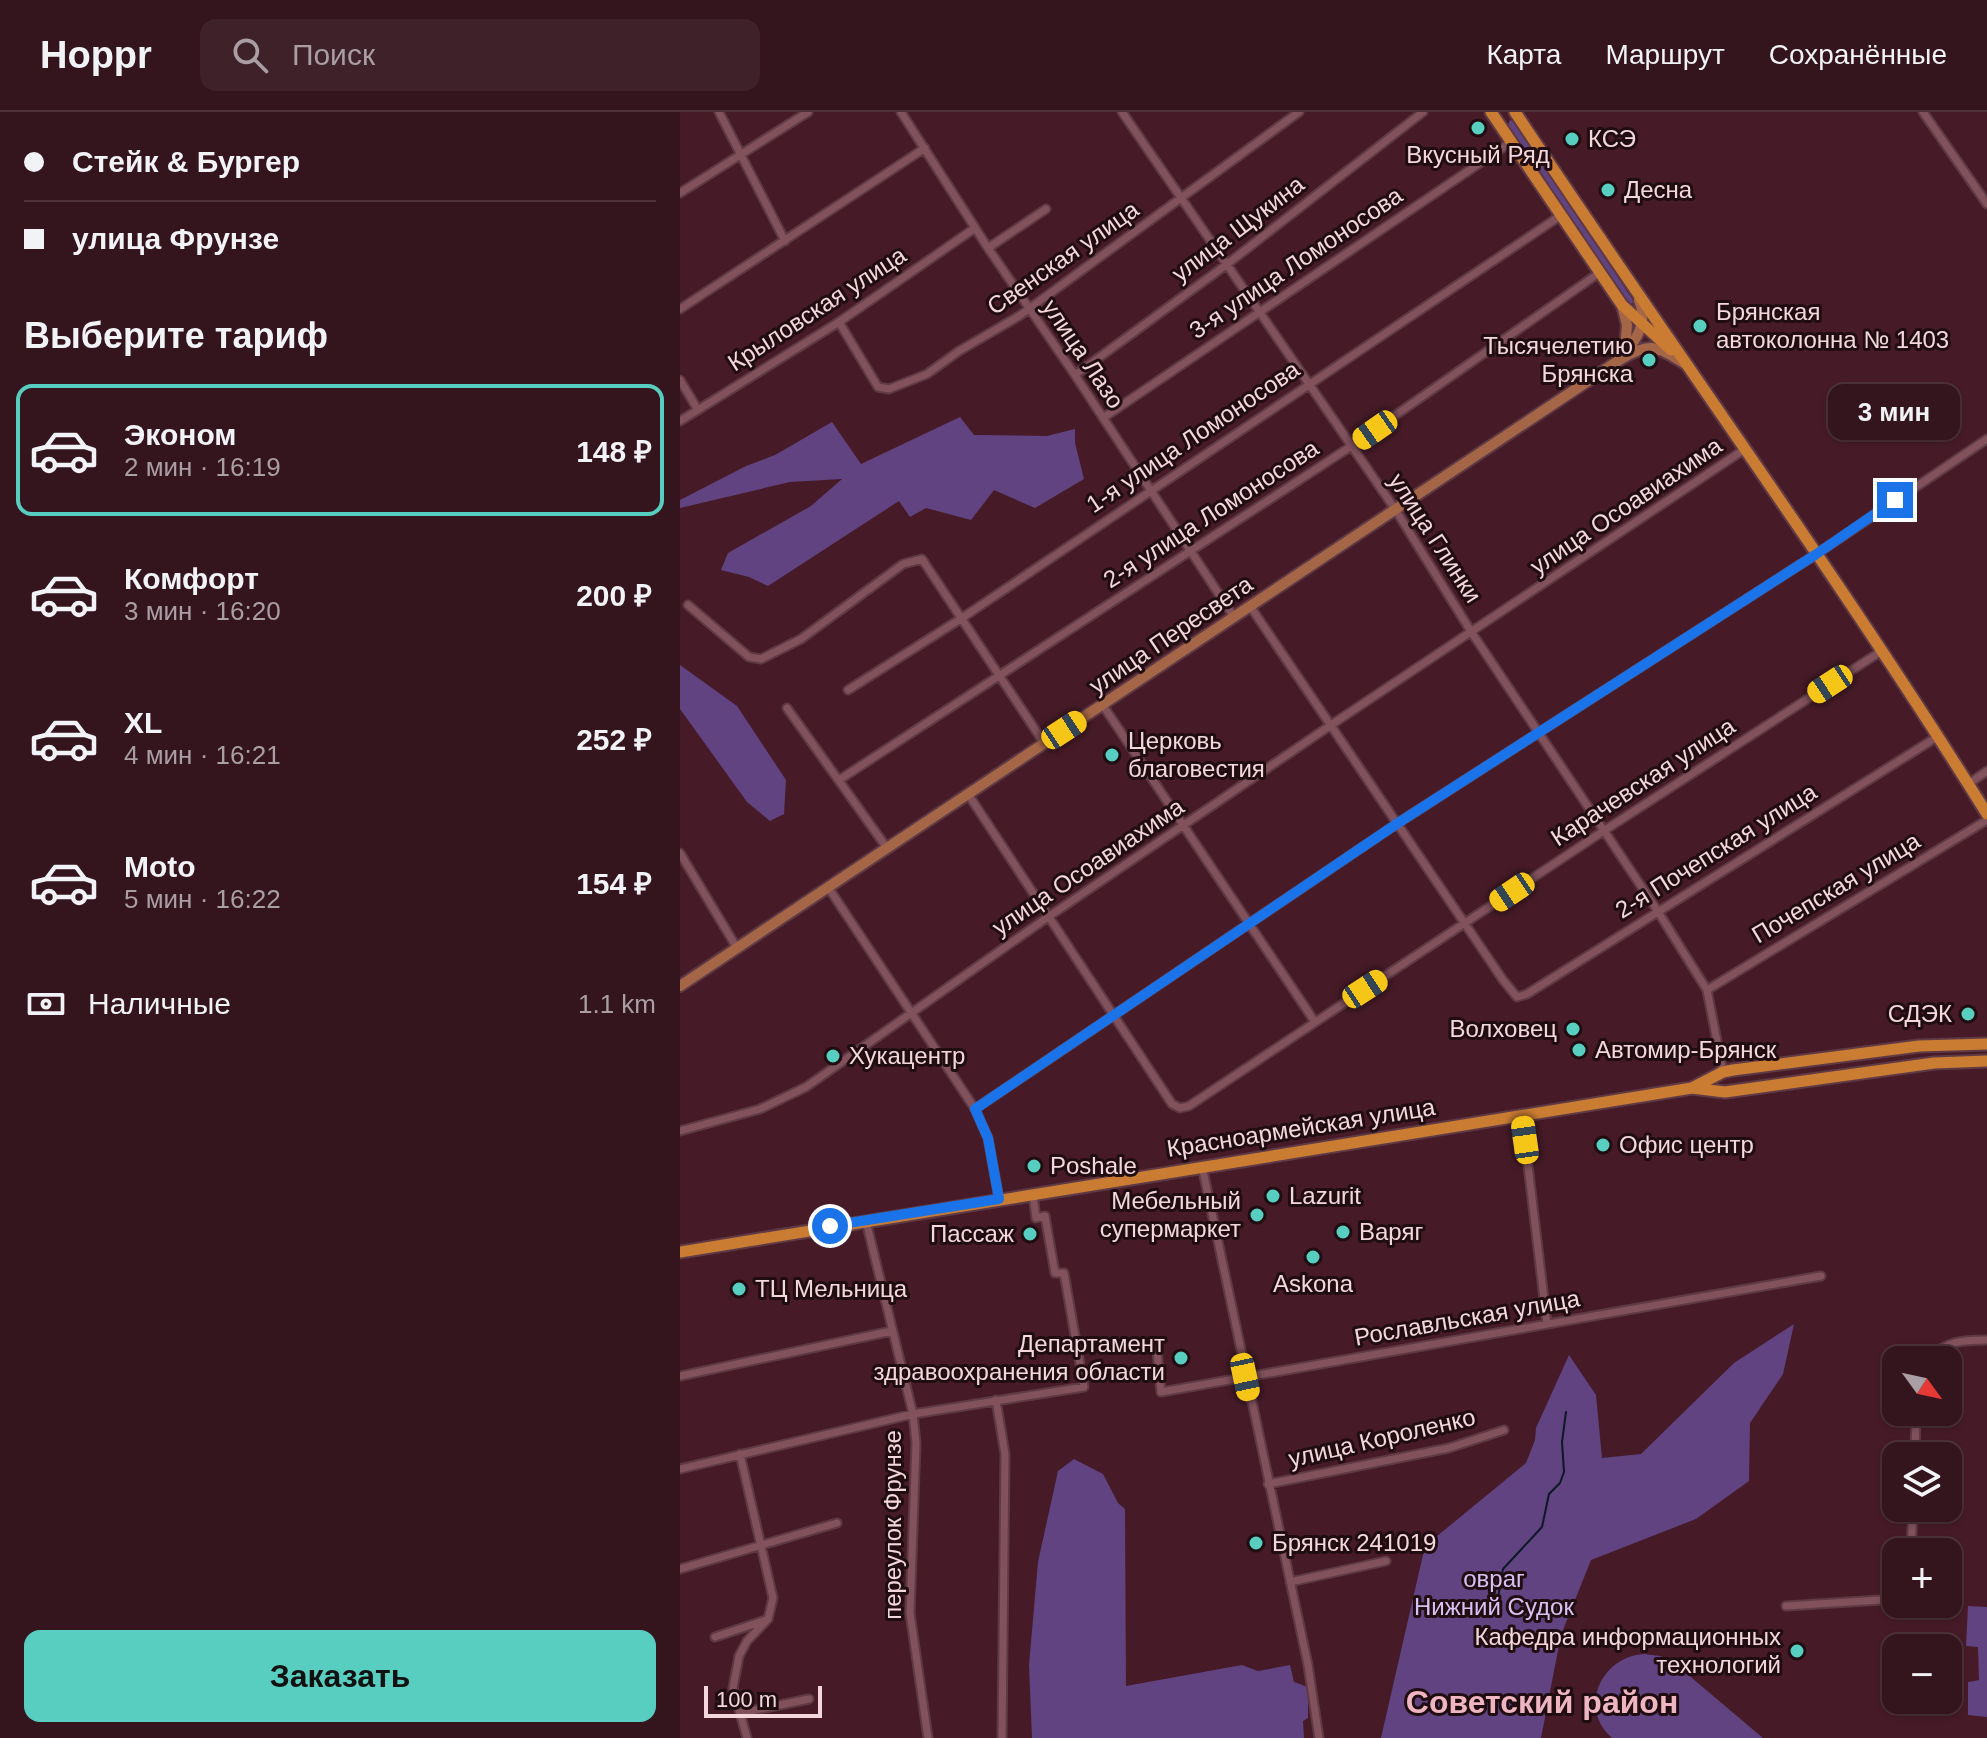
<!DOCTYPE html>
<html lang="ru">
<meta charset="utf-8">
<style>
:root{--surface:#34141d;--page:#3f212a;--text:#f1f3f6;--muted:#a99ea4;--line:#4e333b;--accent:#58cec0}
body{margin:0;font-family:Helvetica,sans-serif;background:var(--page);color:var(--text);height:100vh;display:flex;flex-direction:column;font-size:30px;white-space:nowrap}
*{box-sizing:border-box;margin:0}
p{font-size:26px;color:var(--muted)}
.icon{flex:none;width:44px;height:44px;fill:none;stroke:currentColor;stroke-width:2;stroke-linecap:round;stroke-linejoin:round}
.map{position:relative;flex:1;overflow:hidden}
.details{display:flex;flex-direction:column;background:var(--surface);width:680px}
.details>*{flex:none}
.top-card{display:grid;align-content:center;height:176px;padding:0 24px;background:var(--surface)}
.needle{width:52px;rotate:123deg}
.fabs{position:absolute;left:1202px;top:1234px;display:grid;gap:16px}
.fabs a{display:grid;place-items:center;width:80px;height:80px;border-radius:16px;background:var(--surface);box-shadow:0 2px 6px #0004,0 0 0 2px var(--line);font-size:40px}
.scale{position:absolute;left:24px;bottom:20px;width:118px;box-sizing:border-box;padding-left:8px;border:4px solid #f4d7dc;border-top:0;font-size:22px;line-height:28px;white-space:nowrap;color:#f4d7dc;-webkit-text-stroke:6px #200d12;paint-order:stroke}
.end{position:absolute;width:36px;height:36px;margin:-18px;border:10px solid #1a73e8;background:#fff;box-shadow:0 0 0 4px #fff}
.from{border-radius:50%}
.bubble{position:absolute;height:56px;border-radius:16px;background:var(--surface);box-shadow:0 2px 6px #0004,0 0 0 2px var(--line);font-size:26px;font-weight:600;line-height:56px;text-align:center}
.car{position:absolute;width:24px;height:48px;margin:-24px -12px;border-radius:10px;box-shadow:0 0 6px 2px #0007;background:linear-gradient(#f5c518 24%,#345 0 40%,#f5c518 0 76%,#345 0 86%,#f5c518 0)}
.top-card b{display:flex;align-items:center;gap:28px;height:76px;font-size:30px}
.top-card b+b{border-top:2px solid var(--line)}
.top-card i{width:20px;height:20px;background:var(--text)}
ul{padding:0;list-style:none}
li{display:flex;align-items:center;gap:24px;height:132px;margin:0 16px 12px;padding:0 8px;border:4px solid transparent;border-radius:16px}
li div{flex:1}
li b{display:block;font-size:30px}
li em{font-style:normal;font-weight:600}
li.on{border-color:var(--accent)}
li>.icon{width:72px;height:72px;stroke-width:1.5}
h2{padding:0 24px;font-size:36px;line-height:96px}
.pay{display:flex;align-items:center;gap:20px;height:88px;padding:0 24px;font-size:30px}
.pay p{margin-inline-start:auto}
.cta{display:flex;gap:16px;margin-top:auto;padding:16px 24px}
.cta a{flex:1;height:92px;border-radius:16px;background:var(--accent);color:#111;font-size:32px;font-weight:600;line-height:92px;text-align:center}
header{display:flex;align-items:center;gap:48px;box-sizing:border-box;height:112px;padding:0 40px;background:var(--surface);border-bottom:2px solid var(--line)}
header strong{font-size:38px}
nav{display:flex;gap:44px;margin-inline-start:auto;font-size:28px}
.search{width:560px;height:72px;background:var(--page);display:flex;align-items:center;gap:20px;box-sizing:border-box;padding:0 28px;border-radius:16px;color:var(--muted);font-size:30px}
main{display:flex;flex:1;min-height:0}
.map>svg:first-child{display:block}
</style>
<header>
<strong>Hoppr</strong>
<div class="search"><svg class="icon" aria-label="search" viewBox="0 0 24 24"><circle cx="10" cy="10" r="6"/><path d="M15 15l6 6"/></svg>Поиск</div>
<nav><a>Карта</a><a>Маршрут</a><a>Сохранённые</a></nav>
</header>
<main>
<section class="details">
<div class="top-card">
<b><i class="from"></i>Стейк &amp; Бургер</b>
<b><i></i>улица Фрунзе</b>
</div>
<h2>Выберите тариф</h2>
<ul>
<li class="on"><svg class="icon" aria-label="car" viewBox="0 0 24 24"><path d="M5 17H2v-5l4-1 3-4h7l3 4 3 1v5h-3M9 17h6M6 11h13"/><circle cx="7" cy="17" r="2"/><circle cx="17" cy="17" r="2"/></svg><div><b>Эконом</b><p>2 мин · 16:19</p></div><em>148 ₽</em></li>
<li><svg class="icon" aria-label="car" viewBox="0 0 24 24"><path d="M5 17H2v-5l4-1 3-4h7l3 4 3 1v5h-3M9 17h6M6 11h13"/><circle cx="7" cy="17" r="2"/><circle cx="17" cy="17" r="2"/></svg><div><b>Комфорт</b><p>3 мин · 16:20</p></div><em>200 ₽</em></li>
<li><svg class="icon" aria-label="car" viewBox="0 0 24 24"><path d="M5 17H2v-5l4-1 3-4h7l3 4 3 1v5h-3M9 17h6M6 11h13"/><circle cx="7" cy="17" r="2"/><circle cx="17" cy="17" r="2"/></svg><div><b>XL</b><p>4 мин · 16:21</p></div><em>252 ₽</em></li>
<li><svg class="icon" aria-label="car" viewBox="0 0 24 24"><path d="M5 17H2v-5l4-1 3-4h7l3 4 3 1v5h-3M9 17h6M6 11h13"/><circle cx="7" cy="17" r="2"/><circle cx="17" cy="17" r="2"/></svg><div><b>Moto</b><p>5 мин · 16:22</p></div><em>154 ₽</em></li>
</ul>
<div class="pay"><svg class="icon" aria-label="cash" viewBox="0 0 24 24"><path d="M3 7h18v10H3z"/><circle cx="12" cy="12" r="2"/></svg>Наличные<p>1.1 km</p></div>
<div class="cta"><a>Заказать</a></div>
</section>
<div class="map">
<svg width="1307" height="1626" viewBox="0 0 1307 1626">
<rect width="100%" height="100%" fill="#461b27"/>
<path fill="#604380" d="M830 8 833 9 955 191 948 192 828 13Z
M280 305 294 323 367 324 395 317V331L404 367 355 396 314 378 291 408 246 396 230 405 219 389 88 474 69 465 41 458 48 441 131 394 162 367 110 370 0 396V388L66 354 95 343 152 310 181 352Z
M0 553 57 594 106 668 104 702 90 709 67 690 0 597Z
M1114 1212 1103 1262 1070 1311 1069 1369 1016 1407 911 1448 881 1523 861 1626H701L745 1434 846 1351 855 1328 856 1316 889 1243 916 1283 922 1346 961 1342 1054 1251Z
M394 1347 423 1362 438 1391 445 1397 446 1574 562 1553 578 1559 610 1553 614 1570 628 1575V1606L623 1609 624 1626H352L349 1553 358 1450 378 1359Z
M1288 1494 1307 1495V1605L1288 1603V1570L1299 1568 1298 1535 1286 1534Z
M964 1542 980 1544 993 1550 1083 1626H932C897 1596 922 1544 964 1542Z"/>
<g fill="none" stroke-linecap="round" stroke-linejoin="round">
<path stroke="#0b1924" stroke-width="2" d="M816 1497 823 1457 862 1415 869 1382 880 1371 884 1360 882 1330 886 1300"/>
<defs>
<path id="minor" d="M39 0 105 129
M221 0 308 136 395 263 554 505
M442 0 715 397 792 521 977 798 1027 878 1043 960
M1243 0 1307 92
M0 81 128 0
M308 136 366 97
M0 197 245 36
M159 210 198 275 209 277 247 262 279 239 339 204 619 0
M395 263 546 153 743 0
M0 268 18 298
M423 306 831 30
M0 309 159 210 295 116
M8 493 69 545 81 547 121 527 223 452 242 447 364 631
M570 494 823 868 837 885 847 882 1257 625
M168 578 282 506 880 104
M422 592 635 910
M107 596 207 736
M159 668 670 335 919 161
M1288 672 1307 659
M288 682 492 992 500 996 509 994 925 718 1200 540
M0 741 57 836
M148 775 295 997 308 1026 319 1087
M1027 878 1307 708
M295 997 718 711 1135 443 1307 327
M842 1003 867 1212
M0 1019 80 997 126 975 368 805 651 613 1065 337
M522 1054 628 1553 639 1626
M186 1109 233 1302 236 1331 230 1501 248 1626
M477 1239 481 1280 1141 1164
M1248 1248C1265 1229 1282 1228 1307 1228
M0 1264 212 1219
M316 1288 325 1342 322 1626
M60 1342 93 1486 88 1507 67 1529 59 1544 53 1576 67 1626
M1235 1344 1236 1300
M0 1357 233 1302 404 1275 384 1161H375L365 1104 356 1106 353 1082
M588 1372 769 1336 824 1318
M1231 1440 1233 1396
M0 1457 157 1411
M610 1470 706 1449
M1106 1494 1216 1487
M35 1525 86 1508
M61 1601 129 1587"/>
<path id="secondary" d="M942 193 947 213 945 237
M945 242C958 225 968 209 959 188
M0 874 941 247C973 228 978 236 1007 253"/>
<path id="primary" d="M811 0 942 193 991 238
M835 0C991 235 1158 463 1307 702
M1012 976 1043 960 1053 958 1239 934 1307 932
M0 1140 1012 976 1045 980 1254 951 1307 949"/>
</defs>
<use href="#minor" stroke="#5f3a45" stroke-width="11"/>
<use href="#secondary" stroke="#5f3a45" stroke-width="14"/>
<use href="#primary" stroke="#5f3a45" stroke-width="15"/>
<use href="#minor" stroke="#81515c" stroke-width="7"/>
<use href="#secondary" stroke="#a56647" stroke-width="10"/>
<use href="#primary" stroke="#ca7c33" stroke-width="11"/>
</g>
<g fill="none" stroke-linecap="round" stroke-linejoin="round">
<path stroke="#1a73e8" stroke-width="10" d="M150 1114 319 1087 308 1026 295 997 718 711 1135 443 1215 388"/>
</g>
<g fill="#58cec0" stroke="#200d12" stroke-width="3">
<circle cx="798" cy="16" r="8"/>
<circle cx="892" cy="27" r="8"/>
<circle cx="928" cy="78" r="8"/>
<circle cx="1020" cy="214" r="8"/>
<circle cx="969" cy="248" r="8"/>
<circle cx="432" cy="643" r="8"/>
<circle cx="1288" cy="902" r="8"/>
<circle cx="893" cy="917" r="8"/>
<circle cx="899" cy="938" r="8"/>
<circle cx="153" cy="944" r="8"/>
<circle cx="923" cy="1033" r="8"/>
<circle cx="354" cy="1054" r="8"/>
<circle cx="593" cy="1084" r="8"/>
<circle cx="577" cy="1103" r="8"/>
<circle cx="663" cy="1120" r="8"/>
<circle cx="350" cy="1122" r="8"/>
<circle cx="633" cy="1145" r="8"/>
<circle cx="59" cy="1177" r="8"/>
<circle cx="501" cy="1246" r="8"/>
<circle cx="576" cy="1431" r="8"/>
<circle cx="1117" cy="1539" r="8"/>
</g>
<g text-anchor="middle" stroke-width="6" stroke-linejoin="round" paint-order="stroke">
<g font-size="24" fill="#f4d7dc" stroke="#200d12" text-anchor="start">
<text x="908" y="35">КСЭ</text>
<text x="798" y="51" text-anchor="middle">Вкусный Ряд</text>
<text x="944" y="86">Десна</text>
<text x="1036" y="208">Брянская<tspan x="1036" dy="28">автоколонна № 1403</tspan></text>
<text x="953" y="242" text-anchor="end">Тысячелетию<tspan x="953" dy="28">Брянска</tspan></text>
<text x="448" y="637">Церковь<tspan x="448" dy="28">благовестия</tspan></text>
<text x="1272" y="910" text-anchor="end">СДЭК</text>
<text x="877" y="925" text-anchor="end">Волховец</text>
<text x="915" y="946">Автомир-Брянск</text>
<text x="169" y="952">Хукацентр</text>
<text x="939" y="1041">Офис центр</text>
<text x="370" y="1062">Poshale</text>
<text x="609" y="1092">Lazurit</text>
<text x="561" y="1097" text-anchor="end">Мебельный<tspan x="561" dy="28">супермаркет</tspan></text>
<text x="679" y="1128">Варяг</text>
<text x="334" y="1130" text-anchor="end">Пассаж</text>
<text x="633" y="1180" text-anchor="middle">Askona</text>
<text x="75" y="1185">ТЦ Мельница</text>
<text x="485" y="1240" text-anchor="end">Департамент<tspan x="485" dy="28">здравоохранения области</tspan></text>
<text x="592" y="1439">Брянск 241019</text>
<text x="1101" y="1533" text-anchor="end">Кафедра информационных<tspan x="1101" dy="28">технологий</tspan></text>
</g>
<g font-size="24" fill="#f4d7dc" stroke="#200d12">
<text transform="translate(558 117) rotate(-37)" y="8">улица Щукина</text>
<text transform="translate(383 146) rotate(-35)" y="8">Свенская улица</text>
<text transform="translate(616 151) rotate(-34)" y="8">3-я улица Ломоносова</text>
<text transform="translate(137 197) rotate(-33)" y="8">Крыловская улица</text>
<text transform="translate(403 242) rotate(56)" y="8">улица Лазо</text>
<text transform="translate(513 325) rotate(-34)" y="8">1-я улица Ломоносова</text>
<text transform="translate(946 394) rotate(-34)" y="8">улица Осоавиахима</text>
<text transform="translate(531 402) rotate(-33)" y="8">2-я улица Ломоносова</text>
<text transform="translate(755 426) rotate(57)" y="8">улица Глинки</text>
<text transform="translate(491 523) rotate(-34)" y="8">улица Пересвета</text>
<text transform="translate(963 670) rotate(-33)" y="8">Карачевская улица</text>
<text transform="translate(1036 739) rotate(-32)" y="8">2-я Почепская улица</text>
<text transform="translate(408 755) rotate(-34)" y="8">улица Осоавиахима</text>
<text transform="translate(1156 776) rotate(-31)" y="8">Почепская улица</text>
<text transform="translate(621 1016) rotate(-9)" y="8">Красноармейская улица</text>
<text transform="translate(787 1206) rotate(-10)" y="8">Рославльская улица</text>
<text transform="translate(702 1326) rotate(-13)" y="8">улица Короленко</text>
<text transform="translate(213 1413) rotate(-90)" y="8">переулок Фрунзе</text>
</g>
<g font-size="24" fill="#d7c1f2" stroke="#200d12">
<text x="814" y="1475">овраг<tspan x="814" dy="28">Нижний Судок</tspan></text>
</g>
<g font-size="32" font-weight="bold" fill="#efb6c2" stroke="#200d12">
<text x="862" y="1601">Советский район</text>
</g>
</g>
</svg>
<div class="fabs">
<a><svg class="needle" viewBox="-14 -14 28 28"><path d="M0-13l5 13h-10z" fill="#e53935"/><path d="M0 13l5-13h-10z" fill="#a99ea4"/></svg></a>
<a><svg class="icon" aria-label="layers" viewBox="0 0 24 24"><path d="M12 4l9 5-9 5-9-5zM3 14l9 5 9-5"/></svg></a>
<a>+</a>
<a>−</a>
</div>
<div class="scale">100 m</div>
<i class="end from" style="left:150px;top:1114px"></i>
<i class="end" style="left:1215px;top:388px"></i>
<div class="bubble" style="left:1148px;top:272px;width:132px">3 мин</div>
<i class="car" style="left:695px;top:318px;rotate:235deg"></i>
<i class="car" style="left:1150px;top:572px;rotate:237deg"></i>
<i class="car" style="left:384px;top:618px;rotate:57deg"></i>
<i class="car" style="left:832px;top:780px;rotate:236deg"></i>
<i class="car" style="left:685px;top:877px;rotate:57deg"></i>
<i class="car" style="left:845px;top:1028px;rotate:352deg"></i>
<i class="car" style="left:565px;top:1265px;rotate:168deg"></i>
</div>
</main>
